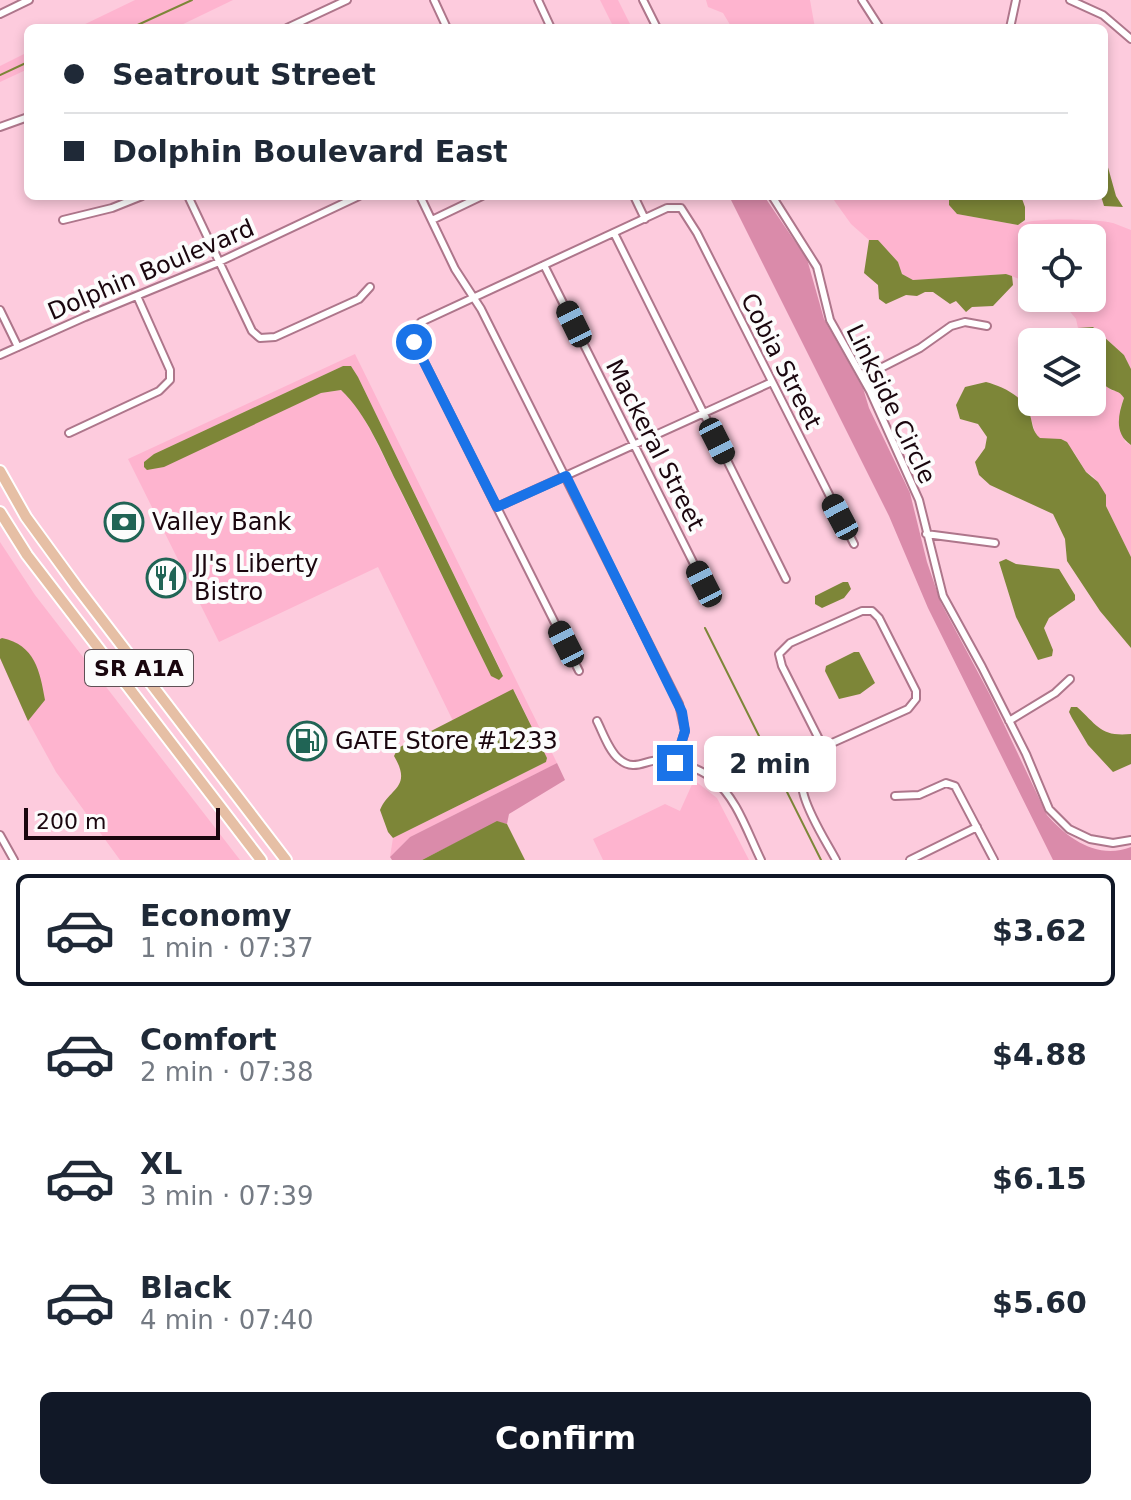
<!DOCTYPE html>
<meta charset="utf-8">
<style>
:root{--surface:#fff;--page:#f2f2f3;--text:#1f2937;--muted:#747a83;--line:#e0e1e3;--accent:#111827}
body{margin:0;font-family:"DejaVu Sans",sans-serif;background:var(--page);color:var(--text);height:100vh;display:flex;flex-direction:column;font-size:30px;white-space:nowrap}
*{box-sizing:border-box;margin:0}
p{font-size:26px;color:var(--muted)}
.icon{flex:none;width:44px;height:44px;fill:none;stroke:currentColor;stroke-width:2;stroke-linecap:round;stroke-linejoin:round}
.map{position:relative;height:860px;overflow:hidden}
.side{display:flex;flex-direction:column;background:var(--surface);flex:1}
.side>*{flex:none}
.guide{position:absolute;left:24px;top:24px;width:1084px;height:176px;border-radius:12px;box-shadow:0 4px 12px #0003;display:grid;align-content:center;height:176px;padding:0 40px;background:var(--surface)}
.controls{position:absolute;left:1018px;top:224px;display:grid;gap:16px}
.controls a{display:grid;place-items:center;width:88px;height:88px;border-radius:12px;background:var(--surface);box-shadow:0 4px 12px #0003;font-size:40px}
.scale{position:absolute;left:24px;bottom:20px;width:196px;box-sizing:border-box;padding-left:8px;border:4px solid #1a060e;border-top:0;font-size:22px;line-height:28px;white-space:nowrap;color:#1a060e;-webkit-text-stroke:6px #fcfcfc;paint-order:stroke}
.end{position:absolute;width:36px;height:36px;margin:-18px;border:10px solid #1a73e8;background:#fff;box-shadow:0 0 0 4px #fff}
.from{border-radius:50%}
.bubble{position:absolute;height:56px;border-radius:12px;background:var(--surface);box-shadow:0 4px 12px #0003;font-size:26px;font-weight:600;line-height:56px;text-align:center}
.car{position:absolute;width:24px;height:48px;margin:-24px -12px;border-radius:10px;box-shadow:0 0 6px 2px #0007;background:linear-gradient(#222 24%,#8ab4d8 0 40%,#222 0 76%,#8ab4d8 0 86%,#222 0)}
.guide b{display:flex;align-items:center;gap:28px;height:76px;font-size:30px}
.guide b+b{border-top:2px solid var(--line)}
.guide i{width:20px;height:20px;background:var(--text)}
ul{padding:14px 0 0;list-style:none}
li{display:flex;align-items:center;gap:24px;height:112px;margin:0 16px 12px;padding:0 24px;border:4px solid transparent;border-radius:12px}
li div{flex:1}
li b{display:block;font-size:30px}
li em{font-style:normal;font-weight:600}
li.on{border-color:var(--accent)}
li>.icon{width:72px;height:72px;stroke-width:1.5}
.button{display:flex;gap:16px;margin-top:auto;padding:16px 40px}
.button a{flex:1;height:92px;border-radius:12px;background:var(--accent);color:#fff;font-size:32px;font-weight:600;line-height:92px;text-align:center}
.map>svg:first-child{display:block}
</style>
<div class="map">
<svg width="1131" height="860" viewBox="0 0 1131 860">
<rect width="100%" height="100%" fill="#fdcbdd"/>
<path fill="#feb4cf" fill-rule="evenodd" d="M135 0H233L175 28H77Z
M600 0H618L632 28H614Z
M706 0H810L815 28H732L723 13 708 7Z
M28 52V69L0 82V66Z
M831 196H949V205L957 214 1018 225C1029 217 1098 219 1113 223 1119 225 1125 228 1131 230V369L1124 355 1093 327 1078 328 1076 319 1059 298H1092V238H1032V284L1006 274 913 280 902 274 898 262 878 240H869L851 224Z
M355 354 557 763 410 837 390 857 393 838 546 762 547 758 514 690 453 721 378 567 219 642 128 459ZM343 366H351L358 377 503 675 491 676 374 437 355 403 341 390 321 393 144 462 154 454Z
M1092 365 1111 390 1120 392 1124 398 1120 409 1125 442 1131 445V557L1106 506V496L1093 476 1086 472 1074 452 1061 439C1032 445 1037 432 1029 413 1027 407 1021 401 1016 397L1032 389V402H1092Z
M0 542 35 595 240 860H120L56 772 28 721 0 658Z
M694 780 717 798 749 860H603L593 839 665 804 680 811Z"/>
<path fill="#da8baa" d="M729 196H764L807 259 824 319 863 388 869 408 910 493 927 562 941 603 990 695 1047 815C1068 839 1098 860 1131 847V860H1053L928 608 889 516Z
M557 763 565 780 509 814 507 824 497 822 422 860H392L390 857 410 837Z"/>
<path fill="#7d8638" d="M1104 153 1116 196 1123 207 1104 206 1101 196H1104Z
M949 196H1021L1025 207V220L1018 225 957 214 949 205Z
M869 240H878L898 262 902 274 913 280 1006 274 1012 276 1013 285 993 306 972 307 966 312 956 301 950 304 933 292H925L917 296 906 295 886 304 879 299 878 285 864 273Z
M1093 327 1124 355 1131 369V445C1114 434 1118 415 1124 398 1119 390 1114 392 1107 387 1091 374 1092 360 1092 342H1070V336L1078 328Z
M343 366H351L358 377 503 676 499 680 491 676C459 612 429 547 397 483 381 451 367 415 341 390L321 393 164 467 147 470 144 467V462L154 454Z
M986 382C1002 386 1025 397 1030 415 1033 425 1032 431 1040 438L1061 439 1067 442 1086 472 1098 482 1106 495V506L1131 557V648L1100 611 1067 561 1065 539 1053 514 990 485 979 475 975 462 985 448 987 437 978 424 960 419 956 405 965 387Z
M1006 559 1016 564 1059 569 1075 595V600L1049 618 1044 628 1053 650 1052 656 1038 660 1016 617 999 562Z
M843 582H848L851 589 844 598 822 608 815 604V596Z
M2 638C35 645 40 671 45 700L28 721 0 658V639Z
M854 652H859L875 683 860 694 839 699 825 671 826 666Z
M513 689 547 758 546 762 393 838 388 832 380 810C389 788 413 788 394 756L398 748Z
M1071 707H1077C1098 726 1101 737 1131 734V764L1113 772 1088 745 1072 718 1069 712Z
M497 821 507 824 525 860H422Z"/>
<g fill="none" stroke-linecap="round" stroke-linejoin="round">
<path stroke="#7d8638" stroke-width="2" d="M131 28 192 0
M0 75 28 62
M705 628 821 860"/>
<defs>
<path id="minor" d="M434 0 447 28
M538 0 551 28
M643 0 657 28
M862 0 880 28
M1070 0 1103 15 1131 39
M0 14 29 0
M287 28 347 0
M1010 28 1016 0
M0 127 28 117
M188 196 252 331 260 338 275 337 359 299 370 287
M420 196 455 269 481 309 679 704 685 731 675 763
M634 196 645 219
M772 196 817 267 830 320 870 391 919 500 943 596 982 667 1026 754 1049 809 1069 829 1090 839 1113 843 1131 840
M63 220 112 208 142 196
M432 220 482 196
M614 233 786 579
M544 265 711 598
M0 310 18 347
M0 355 85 317 219 262 359 196
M863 377 920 348 951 326 965 322 987 326
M69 433 159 391 170 380V370L137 296
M497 507 772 382
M926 534 995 543
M579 671 414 342 412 332 421 322 667 208H681L697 233 854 544
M597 721C603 733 609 751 619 759 634 772 645 760 660 760 676 760 701 769 713 779 737 798 748 834 761 860
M1009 721 1055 693 1070 679
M823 747 782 666 779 654 790 643 862 611H872L879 618 916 691V699L908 709 812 752C782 778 822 833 836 860
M895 796 919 795 946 783 955 786 994 860
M0 835 14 860
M910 860 977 827"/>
<path id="primary" d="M0 471 26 517 77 587 286 860
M0 512 27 555 261 860"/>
</defs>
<use href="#minor" stroke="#ae768b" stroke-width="10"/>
<use href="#primary" stroke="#fff" stroke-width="14"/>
<use href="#minor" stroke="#fff" stroke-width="6"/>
<use href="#primary" stroke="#e6bfa5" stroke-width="10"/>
</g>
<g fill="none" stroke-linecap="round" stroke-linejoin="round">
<path stroke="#1a73e8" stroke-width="10" d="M414 342 497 507 566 476 682 712 685 731 675 763"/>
</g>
<defs>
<symbol id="bank-ring" viewBox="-11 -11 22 22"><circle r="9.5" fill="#fcfcfc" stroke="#206455" stroke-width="1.5"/><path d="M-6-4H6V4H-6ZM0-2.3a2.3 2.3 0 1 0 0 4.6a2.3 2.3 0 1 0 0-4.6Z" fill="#206455"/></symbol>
<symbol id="restaurant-ring" viewBox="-11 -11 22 22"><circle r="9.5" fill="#fcfcfc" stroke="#206455" stroke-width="1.5"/><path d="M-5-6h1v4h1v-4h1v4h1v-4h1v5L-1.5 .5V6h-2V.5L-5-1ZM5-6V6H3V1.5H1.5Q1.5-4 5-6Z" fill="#206455"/></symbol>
<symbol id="fuel-ring" viewBox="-11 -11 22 22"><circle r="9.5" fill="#fcfcfc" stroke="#206455" stroke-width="1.5"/><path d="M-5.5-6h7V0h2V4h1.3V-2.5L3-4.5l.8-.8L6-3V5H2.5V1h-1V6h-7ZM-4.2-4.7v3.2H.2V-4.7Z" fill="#206455"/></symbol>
</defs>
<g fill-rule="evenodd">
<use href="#bank-ring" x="102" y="500" width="44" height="44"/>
<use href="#restaurant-ring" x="144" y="556" width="44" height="44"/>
<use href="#fuel-ring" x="285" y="719" width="44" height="44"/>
</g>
<g text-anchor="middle" stroke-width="8" stroke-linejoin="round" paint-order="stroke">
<rect fill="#fcfcfc" stroke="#5e5055" stroke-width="2" x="85" y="650" width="108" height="36" rx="6"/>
<g font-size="22" font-weight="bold" fill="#1a060e">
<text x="139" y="676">SR A1A</text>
</g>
<g font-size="24" fill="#1a060e" stroke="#fcfcfc">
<text transform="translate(151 270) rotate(-23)" y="8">Dolphin Boulevard</text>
<text transform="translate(781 361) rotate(63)" y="8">Cobia Street</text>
<text transform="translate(891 404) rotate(64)" y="8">Linkside Circle</text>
<text transform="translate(655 445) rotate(63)" y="8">Mackeral Street</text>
</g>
<g font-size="24" fill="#1a060e" stroke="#fcfcfc" text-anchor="start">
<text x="152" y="530">Valley Bank</text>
<text x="194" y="572">JJ's Liberty<tspan x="194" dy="28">Bistro</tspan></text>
<text x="335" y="749">GATE Store #1233</text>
</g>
</g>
</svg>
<div class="controls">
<a><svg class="icon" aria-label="locate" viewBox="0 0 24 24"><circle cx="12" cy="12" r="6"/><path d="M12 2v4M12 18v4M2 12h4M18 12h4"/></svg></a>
<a><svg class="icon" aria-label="layers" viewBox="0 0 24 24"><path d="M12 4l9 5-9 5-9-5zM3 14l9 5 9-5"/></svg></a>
</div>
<div class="scale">200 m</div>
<i class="end from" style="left:414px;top:342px"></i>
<i class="end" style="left:675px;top:763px"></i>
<div class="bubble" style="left:704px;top:736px;width:132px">2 min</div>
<i class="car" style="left:574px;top:324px;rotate:334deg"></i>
<i class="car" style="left:717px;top:441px;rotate:153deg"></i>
<i class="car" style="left:840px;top:517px;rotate:332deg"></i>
<i class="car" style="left:704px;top:584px;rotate:333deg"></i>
<i class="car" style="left:566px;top:644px;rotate:333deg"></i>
<div class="guide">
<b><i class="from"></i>Seatrout Street</b>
<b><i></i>Dolphin Boulevard East</b>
</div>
</div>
<section class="side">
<ul>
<li class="on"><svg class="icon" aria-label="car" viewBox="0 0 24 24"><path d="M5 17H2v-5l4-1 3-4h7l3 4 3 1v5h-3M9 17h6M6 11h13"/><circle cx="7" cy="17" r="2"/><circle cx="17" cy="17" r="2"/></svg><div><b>Economy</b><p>1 min · 07:37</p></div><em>$3.62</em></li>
<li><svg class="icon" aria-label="car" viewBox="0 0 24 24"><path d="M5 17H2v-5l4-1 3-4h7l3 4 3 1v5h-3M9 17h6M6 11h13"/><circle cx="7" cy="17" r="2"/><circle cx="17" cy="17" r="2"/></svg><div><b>Comfort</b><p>2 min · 07:38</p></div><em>$4.88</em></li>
<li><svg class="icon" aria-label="car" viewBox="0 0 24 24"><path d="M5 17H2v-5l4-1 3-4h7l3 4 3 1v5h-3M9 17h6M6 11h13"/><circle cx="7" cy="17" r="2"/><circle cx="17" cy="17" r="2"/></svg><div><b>XL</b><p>3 min · 07:39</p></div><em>$6.15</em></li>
<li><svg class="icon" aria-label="car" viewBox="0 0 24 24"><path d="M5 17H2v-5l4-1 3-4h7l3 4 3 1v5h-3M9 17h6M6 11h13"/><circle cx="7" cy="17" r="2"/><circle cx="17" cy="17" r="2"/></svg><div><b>Black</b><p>4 min · 07:40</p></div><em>$5.60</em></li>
</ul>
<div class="button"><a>Confirm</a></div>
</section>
